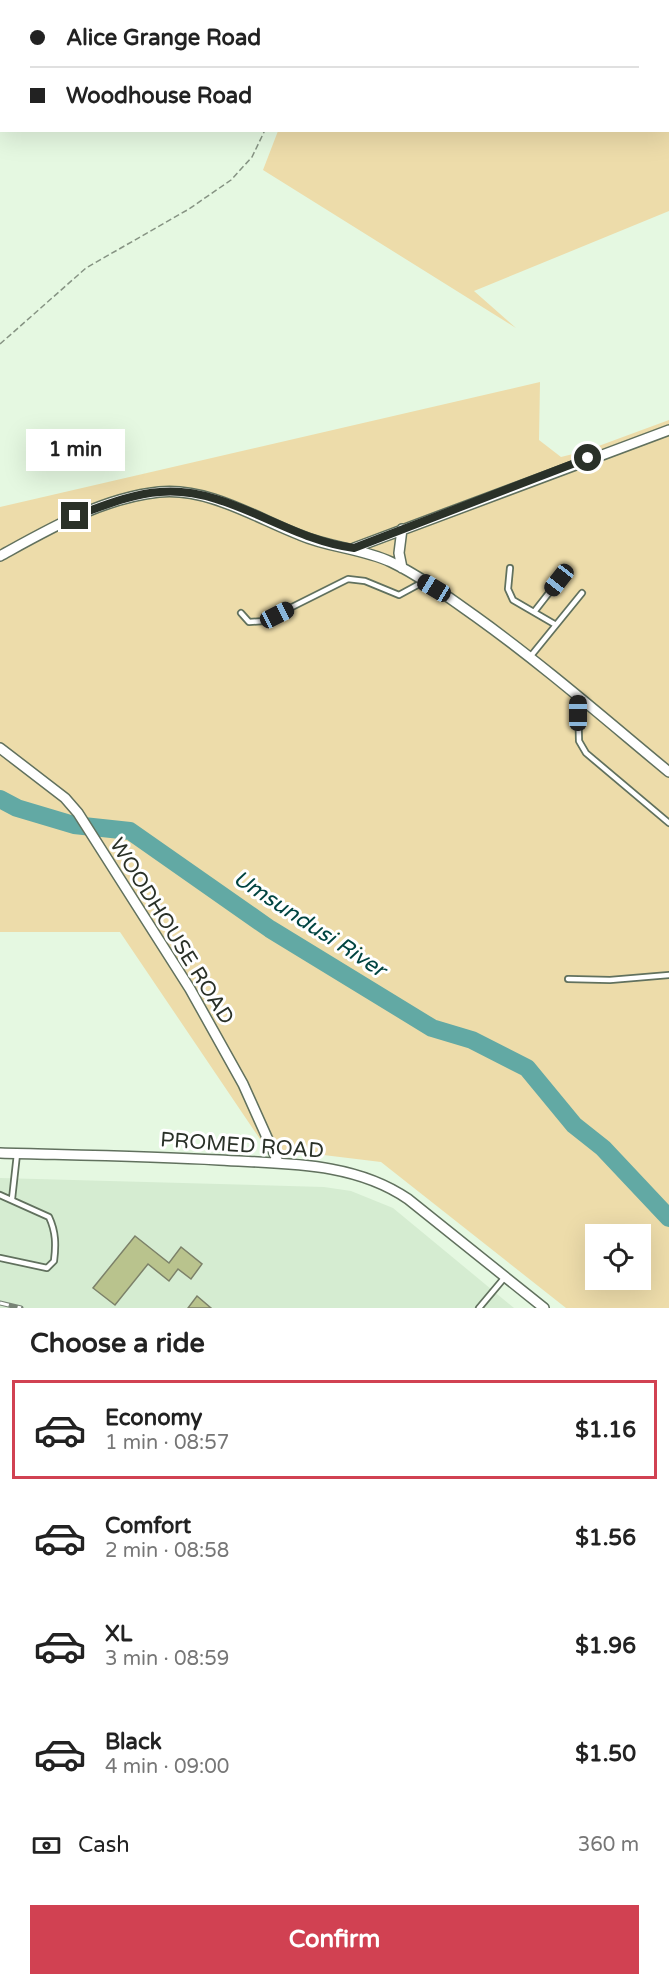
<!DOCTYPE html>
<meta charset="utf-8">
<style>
:root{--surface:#fff;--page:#f2f2f2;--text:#222;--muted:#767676;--line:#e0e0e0;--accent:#d14152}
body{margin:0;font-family:"Varela Round",sans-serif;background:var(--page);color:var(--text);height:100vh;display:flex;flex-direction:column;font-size:22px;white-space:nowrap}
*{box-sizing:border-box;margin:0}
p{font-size:20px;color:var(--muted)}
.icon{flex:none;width:33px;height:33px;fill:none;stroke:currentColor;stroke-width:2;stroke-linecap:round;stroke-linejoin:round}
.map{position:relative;height:1308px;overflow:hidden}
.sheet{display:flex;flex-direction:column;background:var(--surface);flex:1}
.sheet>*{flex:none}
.hud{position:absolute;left:0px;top:0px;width:669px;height:132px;box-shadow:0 6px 24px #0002;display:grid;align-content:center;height:132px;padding:0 30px;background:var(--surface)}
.fabs{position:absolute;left:585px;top:1224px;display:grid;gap:12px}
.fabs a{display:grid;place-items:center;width:66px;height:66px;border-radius:0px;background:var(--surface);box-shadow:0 6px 24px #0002;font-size:30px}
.end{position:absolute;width:27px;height:27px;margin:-14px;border:8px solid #2a3128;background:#fff;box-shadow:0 0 0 3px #fff}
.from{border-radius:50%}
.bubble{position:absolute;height:42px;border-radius:0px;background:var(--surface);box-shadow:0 6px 24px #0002;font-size:20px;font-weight:800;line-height:42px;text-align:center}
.car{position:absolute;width:18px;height:36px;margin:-18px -9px;border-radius:8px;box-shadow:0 0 4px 2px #0007;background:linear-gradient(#222 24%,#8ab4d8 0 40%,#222 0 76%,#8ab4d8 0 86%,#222 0)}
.hud b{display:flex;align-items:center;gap:21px;height:57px;font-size:22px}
.hud b+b{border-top:2px solid var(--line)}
.hud i{width:15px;height:15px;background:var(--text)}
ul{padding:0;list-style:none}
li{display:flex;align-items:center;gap:18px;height:99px;margin:0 12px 9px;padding:0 18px;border:3px solid transparent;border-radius:0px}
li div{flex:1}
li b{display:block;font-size:22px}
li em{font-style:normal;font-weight:800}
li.active{border-color:var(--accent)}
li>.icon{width:54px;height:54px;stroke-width:1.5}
h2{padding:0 30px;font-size:27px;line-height:72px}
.pay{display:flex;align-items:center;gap:15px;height:66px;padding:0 30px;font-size:22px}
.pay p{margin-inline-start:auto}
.cta{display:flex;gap:12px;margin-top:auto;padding:12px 30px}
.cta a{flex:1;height:69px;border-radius:0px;background:var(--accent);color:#fff;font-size:24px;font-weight:800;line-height:69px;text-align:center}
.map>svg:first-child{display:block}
</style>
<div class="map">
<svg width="669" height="1308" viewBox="0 0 669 1308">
<rect width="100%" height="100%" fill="#e5f8e1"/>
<path fill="#d5ecd1" d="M0 1178 324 1187 351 1191 393 1208 514 1308H0Z"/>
<path fill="#eddcaa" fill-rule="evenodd" d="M267 0H669V211L474 291 516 328 263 170 278 131 668 130V2Z
M540 382 539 440 561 457 585 451 669 420V1308H566L381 1162 266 1148 120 932H0V507ZM596 1234H640V1280H596Z"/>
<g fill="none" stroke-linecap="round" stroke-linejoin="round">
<path stroke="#62a9a4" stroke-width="18" d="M0 799 17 808 74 825 130 831 270 929 432 1028 472 1040 527 1068 574 1125 603 1148 669 1218"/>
</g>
<path fill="#b9c38d" stroke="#7c8169" stroke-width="1.5" d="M135 1236 169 1263 181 1247 202 1264 191 1279 178 1269 169 1281 148 1264 115 1305 93 1288Z
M197 1296 211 1308H188Z"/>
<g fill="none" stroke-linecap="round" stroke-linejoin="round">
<defs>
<path id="service" d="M7 0V2
M0 86 2 84
M510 568 508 589 513 600 556 625
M534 612 559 580
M241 613 249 622 264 621 348 579 365 581 399 595 423 582
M530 657 582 593
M578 697 579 741 586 753 669 823
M568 979 610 980 669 975
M0 1195 49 1217C56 1232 56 1245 54 1261L47 1268 0 1258
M12 1199 17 1154
M479 1308 505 1277"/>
<path id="minor" d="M354 548 669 430
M0 556C49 529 102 498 159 492 208 487 256 518 300 535 330 548 361 548 391 562 420 576 448 597 475 616 542 664 605 719 669 772
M402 568 399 553 402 529
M0 748 65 798 78 813 190 989 243 1084 278 1162
M0 1153C73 1155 146 1156 219 1160 283 1164 353 1161 408 1199L544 1308"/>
</defs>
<use href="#service" stroke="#61715e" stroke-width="8"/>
<use href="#minor" stroke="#61715e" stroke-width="12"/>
<path stroke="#869383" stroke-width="1.5" stroke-dasharray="6 3" stroke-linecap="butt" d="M255 0V2
M0 344 86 268 189 209 231 180 252 157 265 130"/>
<use href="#service" stroke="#fff" stroke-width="4.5"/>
<use href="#minor" stroke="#fff" stroke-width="9"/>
<defs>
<path id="rail" d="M0 1303 21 1308"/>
</defs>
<use href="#rail" stroke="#778375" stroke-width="5"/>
<use href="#rail" stroke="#fff" stroke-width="3" stroke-dasharray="9" stroke-linecap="butt"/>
</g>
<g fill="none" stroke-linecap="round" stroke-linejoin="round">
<path stroke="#2a3128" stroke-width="8" d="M75 516C103 506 131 494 160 492 228 486 287 540 354 548L588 458"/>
</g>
<g text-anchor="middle" stroke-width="6" stroke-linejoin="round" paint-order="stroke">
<g font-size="21" fill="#2a3128" stroke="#fff">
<text transform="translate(172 931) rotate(58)" y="7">WOODHOUSE ROAD</text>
<text transform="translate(242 1145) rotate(4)" y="7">PROMED ROAD</text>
</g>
<g font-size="22" font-style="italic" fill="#004441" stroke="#fff">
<text transform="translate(310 923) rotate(33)" y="8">Umsundusi River</text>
</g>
</g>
</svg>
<div class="fabs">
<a><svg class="icon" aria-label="locate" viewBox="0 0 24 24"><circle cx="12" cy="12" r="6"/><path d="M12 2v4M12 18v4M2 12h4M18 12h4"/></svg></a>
</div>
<i class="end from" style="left:588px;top:458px"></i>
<i class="end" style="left:75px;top:516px"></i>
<div class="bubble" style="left:26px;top:429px;width:99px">1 min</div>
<i class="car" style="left:559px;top:580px;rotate:218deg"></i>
<i class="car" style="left:434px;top:588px;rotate:301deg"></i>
<i class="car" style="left:277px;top:615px;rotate:63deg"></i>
<i class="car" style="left:578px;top:713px;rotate:0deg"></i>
<div class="hud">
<b><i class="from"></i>Alice Grange Road</b>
<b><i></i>Woodhouse Road</b>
</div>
</div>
<section class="sheet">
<h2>Choose a ride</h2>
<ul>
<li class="active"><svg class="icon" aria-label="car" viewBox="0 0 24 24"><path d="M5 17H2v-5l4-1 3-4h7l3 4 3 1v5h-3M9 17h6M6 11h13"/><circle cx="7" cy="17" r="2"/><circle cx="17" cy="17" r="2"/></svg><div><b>Economy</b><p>1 min · 08:57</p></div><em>$1.16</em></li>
<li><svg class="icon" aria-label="car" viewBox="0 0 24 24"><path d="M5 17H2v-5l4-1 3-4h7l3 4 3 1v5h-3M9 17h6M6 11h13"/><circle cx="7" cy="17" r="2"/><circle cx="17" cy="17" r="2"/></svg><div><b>Comfort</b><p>2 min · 08:58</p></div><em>$1.56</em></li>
<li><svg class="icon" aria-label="car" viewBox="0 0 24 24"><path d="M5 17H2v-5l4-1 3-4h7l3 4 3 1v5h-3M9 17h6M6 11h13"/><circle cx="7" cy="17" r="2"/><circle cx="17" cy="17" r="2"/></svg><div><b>XL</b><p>3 min · 08:59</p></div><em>$1.96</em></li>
<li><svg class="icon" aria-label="car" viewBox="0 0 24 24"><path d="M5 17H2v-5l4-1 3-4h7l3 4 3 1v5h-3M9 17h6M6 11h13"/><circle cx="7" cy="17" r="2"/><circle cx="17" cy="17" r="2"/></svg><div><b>Black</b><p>4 min · 09:00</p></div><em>$1.50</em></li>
</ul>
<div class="pay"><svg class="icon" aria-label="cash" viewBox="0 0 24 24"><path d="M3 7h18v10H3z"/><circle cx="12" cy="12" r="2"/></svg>Cash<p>360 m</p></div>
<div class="cta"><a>Confirm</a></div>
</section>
